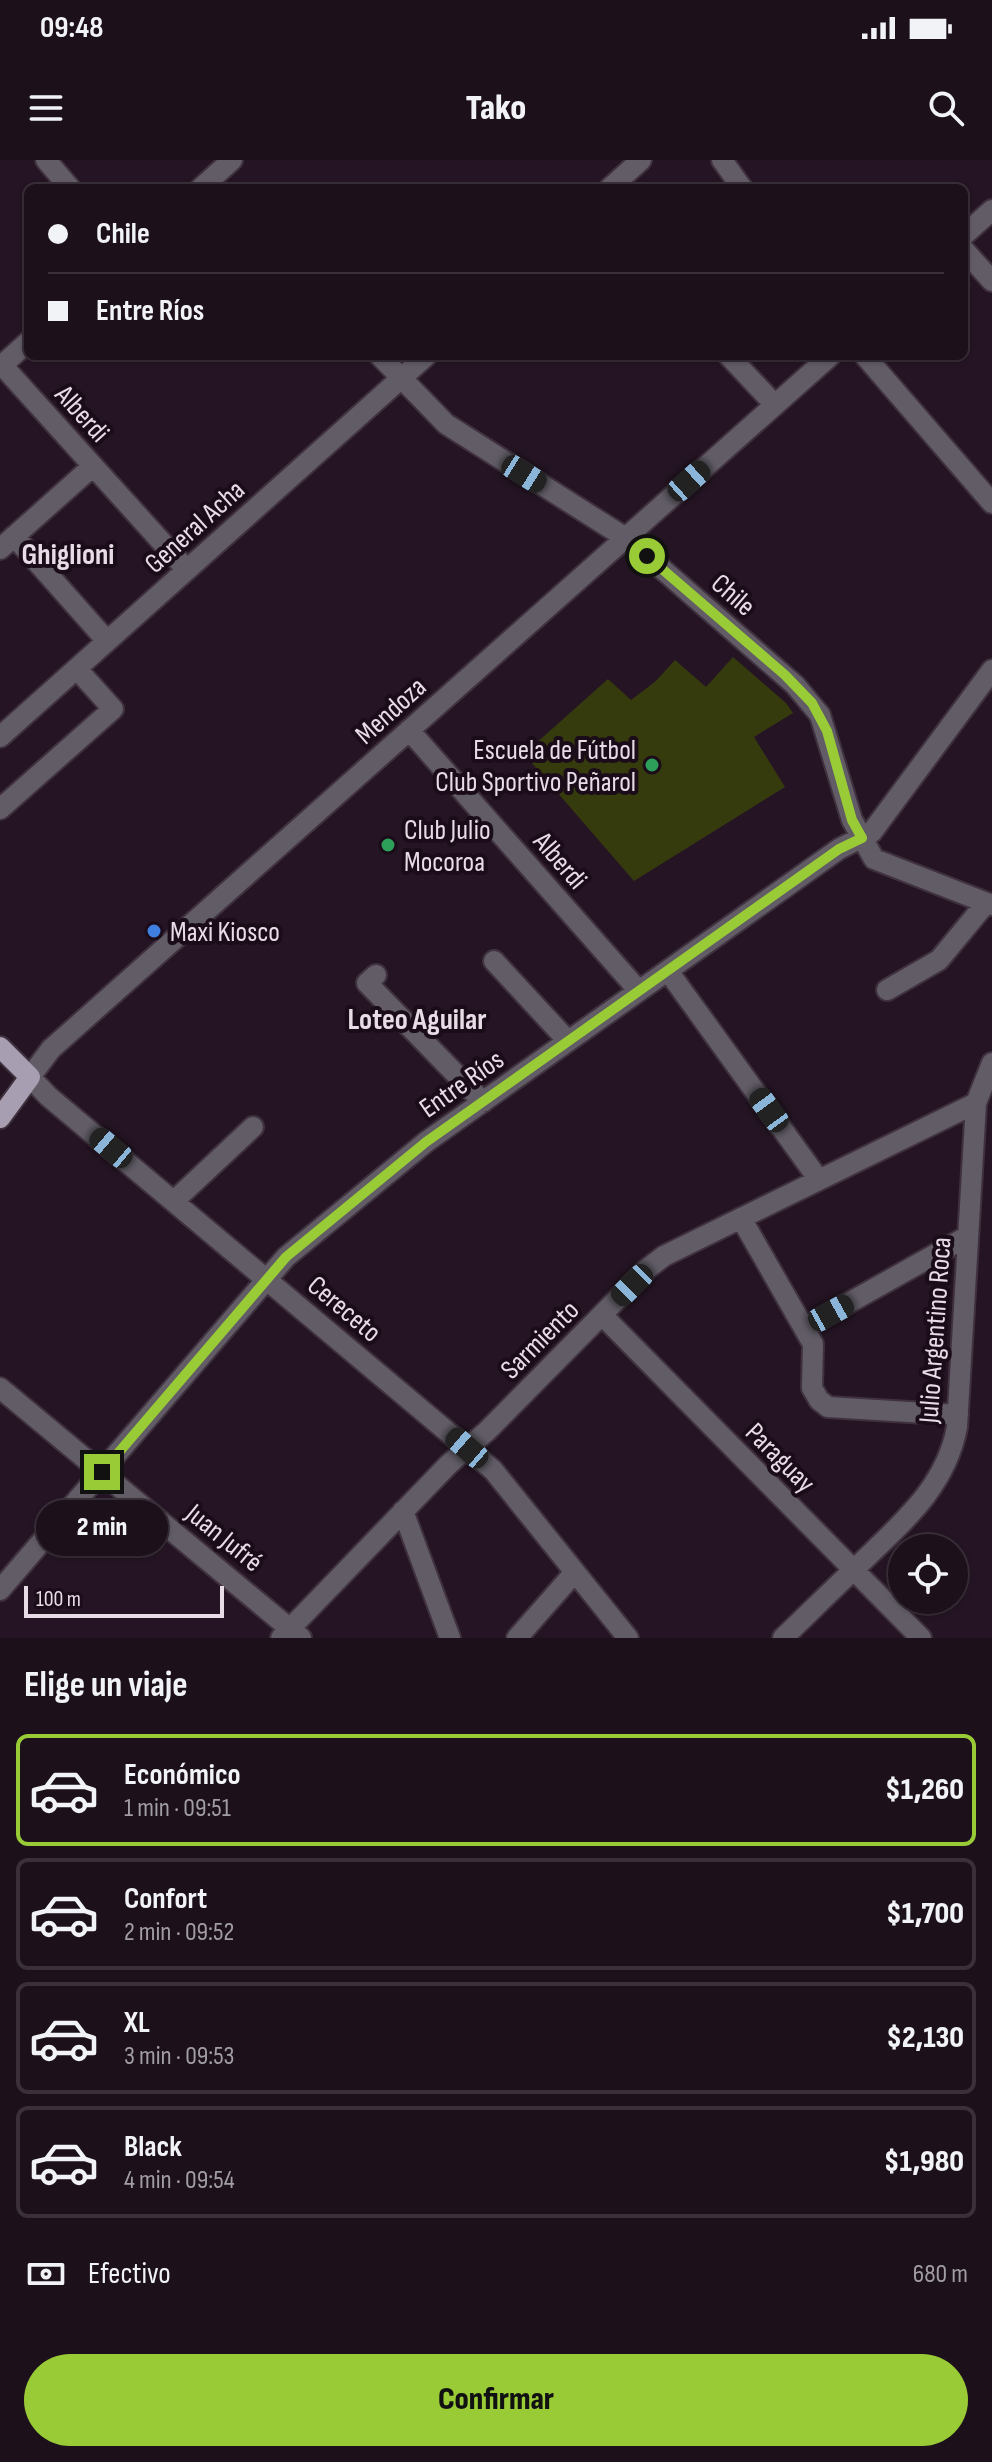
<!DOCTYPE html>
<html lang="es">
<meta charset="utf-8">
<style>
:root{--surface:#1c101b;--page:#291e28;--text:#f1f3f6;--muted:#a09da3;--line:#3a303a;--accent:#99cb36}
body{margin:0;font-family:"Sofia Sans Condensed",sans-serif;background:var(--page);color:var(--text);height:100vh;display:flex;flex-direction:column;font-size:30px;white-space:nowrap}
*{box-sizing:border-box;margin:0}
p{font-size:26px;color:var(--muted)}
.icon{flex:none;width:44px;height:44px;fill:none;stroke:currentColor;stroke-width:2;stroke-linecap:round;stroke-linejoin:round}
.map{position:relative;height:1478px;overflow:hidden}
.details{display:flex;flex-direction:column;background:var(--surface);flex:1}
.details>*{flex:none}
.banner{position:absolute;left:24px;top:24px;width:944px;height:176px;border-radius:12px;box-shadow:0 2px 6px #0004,0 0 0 2px var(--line);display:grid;align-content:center;height:176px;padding:0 24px;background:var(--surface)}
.buttons{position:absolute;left:888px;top:1374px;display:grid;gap:16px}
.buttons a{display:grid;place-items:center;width:80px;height:80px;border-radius:50%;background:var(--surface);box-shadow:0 2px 6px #0004,0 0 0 2px var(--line);font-size:40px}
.scale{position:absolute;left:24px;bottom:20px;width:200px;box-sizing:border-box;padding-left:8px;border:4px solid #e8dde7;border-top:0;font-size:22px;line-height:28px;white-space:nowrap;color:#e8dde7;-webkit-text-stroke:6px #1b0c1a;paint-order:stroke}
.end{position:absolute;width:36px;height:36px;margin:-18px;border:10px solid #99cb36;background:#111;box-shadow:0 0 0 4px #111}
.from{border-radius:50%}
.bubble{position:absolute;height:56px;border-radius:28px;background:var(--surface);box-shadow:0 2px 6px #0004,0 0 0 2px var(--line);font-size:26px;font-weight:800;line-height:56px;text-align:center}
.car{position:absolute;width:24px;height:48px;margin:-24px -12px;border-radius:10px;box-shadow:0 0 6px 2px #0007;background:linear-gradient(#222 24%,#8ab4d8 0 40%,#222 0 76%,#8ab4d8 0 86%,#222 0)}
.banner b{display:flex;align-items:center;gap:28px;height:76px;font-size:30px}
.banner b+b{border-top:2px solid var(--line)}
.banner i{width:20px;height:20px;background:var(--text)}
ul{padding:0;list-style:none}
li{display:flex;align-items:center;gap:24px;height:112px;margin:0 16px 12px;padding:0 8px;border:4px solid var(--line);border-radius:12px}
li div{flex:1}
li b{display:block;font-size:30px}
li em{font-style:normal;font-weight:800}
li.current{border-color:var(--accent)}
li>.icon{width:72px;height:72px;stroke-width:1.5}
h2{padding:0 24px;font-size:36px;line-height:96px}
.pay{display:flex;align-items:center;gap:20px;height:88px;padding:0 24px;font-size:30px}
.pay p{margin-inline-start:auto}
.action{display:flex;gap:16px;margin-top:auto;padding:16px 24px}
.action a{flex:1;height:92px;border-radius:48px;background:var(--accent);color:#111;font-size:32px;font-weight:800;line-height:92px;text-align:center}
.status{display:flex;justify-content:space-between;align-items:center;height:56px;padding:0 40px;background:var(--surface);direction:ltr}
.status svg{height:22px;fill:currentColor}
header{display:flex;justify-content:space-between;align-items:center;height:104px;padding:0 24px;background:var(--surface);font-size:36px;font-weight:800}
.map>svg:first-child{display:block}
</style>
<div class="status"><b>09:48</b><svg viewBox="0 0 49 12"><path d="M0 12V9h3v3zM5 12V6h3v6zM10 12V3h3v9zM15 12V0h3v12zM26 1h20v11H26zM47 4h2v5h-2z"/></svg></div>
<header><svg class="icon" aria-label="menu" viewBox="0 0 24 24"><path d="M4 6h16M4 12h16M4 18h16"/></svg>Tako<svg class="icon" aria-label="search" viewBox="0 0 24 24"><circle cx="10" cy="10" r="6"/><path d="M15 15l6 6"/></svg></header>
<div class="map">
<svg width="992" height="1478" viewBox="0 0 992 1478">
<rect width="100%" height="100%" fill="#251524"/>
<path fill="#363b0e" d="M733 497 786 543 793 553 754 577 785 627 634 721 524 594 608 519 631 540 656 521 675 500 706 527Z"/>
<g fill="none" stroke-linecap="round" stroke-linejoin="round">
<defs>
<path id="minor" d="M46 0 70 28
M722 0 742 28
M201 28 232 0
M610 28 641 0
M964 75 992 50
M964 90 992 121
M380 196 446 264 629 380 795 525 820 555 852 660 874 699 992 745
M729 196 775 245
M865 196 992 343
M2 205 187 410
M0 207 28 182
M14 376 107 481
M0 389 93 306
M409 570 639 831
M0 577 426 196
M0 649 113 549 77 509
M494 801 568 881
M668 811 819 1020
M376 815 367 823 483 942
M887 830 939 800 986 743
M174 1041 253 967
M741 1058 813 1184 812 1228 819 1240 828 1247 958 1255
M602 1155 921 1478
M804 1168 968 1076
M0 1228 301 1478
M403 1351 450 1478
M0 1430 286 1097 426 982 839 689 872 672 992 510
M281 1478 449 1304 487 1271 647 1109 664 1096 976 943 992 903
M517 1478 575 1412
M628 1478 493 1310 48 936 30 917 51 889 830 196
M783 1478C810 1452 836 1426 863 1401 904 1361 946 1326 957 1267L976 943"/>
<path id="major" d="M0 887 30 917 0 958"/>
</defs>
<use href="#minor" stroke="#40313f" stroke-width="24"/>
<use href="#major" stroke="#40313f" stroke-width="24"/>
<use href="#minor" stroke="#615c66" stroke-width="20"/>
<use href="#major" stroke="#a89eb2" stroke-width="20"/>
</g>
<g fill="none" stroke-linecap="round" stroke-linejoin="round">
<path stroke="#99cb36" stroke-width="10" d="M102 1312 286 1097 426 982 839 689 862 678 852 660 827 571 812 543 785 515 647 396"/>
</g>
<g fill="#2e9e5b" stroke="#1b0c1a" stroke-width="3">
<circle cx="652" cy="605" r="8"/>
<circle cx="388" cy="685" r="8"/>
</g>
<circle fill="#3f7fe0" stroke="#1b0c1a" stroke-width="3" cx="154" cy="771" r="8"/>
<g text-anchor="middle" stroke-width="8" stroke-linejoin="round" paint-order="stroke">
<g font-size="28" fill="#e8dde7" stroke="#1b0c1a">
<text transform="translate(83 253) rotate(48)" y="10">Alberdi</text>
<text transform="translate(194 366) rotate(-42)" y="10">General Acha</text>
<text transform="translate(734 434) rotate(41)" y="10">Chile</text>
<text transform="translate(390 550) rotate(-42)" y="10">Mendoza</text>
<text transform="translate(561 700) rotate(49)" y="10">Alberdi</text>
<text transform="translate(461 923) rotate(-35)" y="10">Entre Ríos</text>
<text transform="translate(345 1148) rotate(40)" y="10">Cereceto</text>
<text transform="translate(934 1170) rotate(-86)" y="10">Julio Argentino Roca</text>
<text transform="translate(539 1179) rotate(-45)" y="10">Sarmiento</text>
<text transform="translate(781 1297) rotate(45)" y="10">Paraguay</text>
<text transform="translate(225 1377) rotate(39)" y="10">Juan Jufré</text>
</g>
<g font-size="28" fill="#e8dde7" stroke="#1b0c1a" text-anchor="start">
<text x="636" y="599" text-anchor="end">Escuela de Fútbol<tspan x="636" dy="32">Club Sportivo Peñarol</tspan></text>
<text x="404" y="679">Club Julio<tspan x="404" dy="32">Mocoroa</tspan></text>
<text x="170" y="781">Maxi Kiosco</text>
</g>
<g font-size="30" font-weight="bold" fill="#e8dde7" stroke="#1b0c1a">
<text x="68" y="404">Ghiglioni</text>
<text x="417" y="869">Loteo Aguilar</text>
</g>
</g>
</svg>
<div class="buttons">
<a><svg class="icon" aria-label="locate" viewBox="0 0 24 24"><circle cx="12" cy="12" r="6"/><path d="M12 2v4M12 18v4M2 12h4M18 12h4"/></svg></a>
</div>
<div class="scale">100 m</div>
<i class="end from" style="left:647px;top:396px"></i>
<i class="end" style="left:102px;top:1312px"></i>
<div class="bubble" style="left:36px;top:1340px;width:132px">2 min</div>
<i class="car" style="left:524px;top:314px;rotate:122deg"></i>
<i class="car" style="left:689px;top:321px;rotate:48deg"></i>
<i class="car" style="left:769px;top:950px;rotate:324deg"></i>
<i class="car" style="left:111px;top:988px;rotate:310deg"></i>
<i class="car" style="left:632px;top:1125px;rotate:225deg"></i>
<i class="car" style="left:831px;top:1153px;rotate:61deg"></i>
<i class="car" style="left:467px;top:1288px;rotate:311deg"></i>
<div class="banner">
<b><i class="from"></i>Chile</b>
<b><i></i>Entre Ríos</b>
</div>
</div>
<section class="details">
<h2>Elige un viaje</h2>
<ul>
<li class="current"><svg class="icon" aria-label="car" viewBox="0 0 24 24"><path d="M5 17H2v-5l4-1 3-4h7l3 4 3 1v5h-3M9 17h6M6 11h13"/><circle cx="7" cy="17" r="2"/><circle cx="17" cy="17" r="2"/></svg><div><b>Económico</b><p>1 min · 09:51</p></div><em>$1,260</em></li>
<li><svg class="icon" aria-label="car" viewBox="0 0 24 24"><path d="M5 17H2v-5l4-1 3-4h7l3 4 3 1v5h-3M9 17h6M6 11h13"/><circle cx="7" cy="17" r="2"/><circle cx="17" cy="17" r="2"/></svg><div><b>Confort</b><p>2 min · 09:52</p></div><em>$1,700</em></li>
<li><svg class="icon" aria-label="car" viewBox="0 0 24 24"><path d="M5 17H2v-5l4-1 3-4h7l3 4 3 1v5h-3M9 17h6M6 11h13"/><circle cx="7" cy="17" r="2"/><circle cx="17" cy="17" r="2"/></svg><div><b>XL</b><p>3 min · 09:53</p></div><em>$2,130</em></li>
<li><svg class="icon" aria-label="car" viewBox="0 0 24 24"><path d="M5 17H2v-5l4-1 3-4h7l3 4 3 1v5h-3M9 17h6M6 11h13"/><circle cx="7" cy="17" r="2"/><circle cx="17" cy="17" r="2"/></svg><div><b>Black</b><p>4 min · 09:54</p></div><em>$1,980</em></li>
</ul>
<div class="pay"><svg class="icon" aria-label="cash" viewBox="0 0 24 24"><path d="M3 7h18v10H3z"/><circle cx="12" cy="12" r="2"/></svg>Efectivo<p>680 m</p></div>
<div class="action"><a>Confirmar</a></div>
</section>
